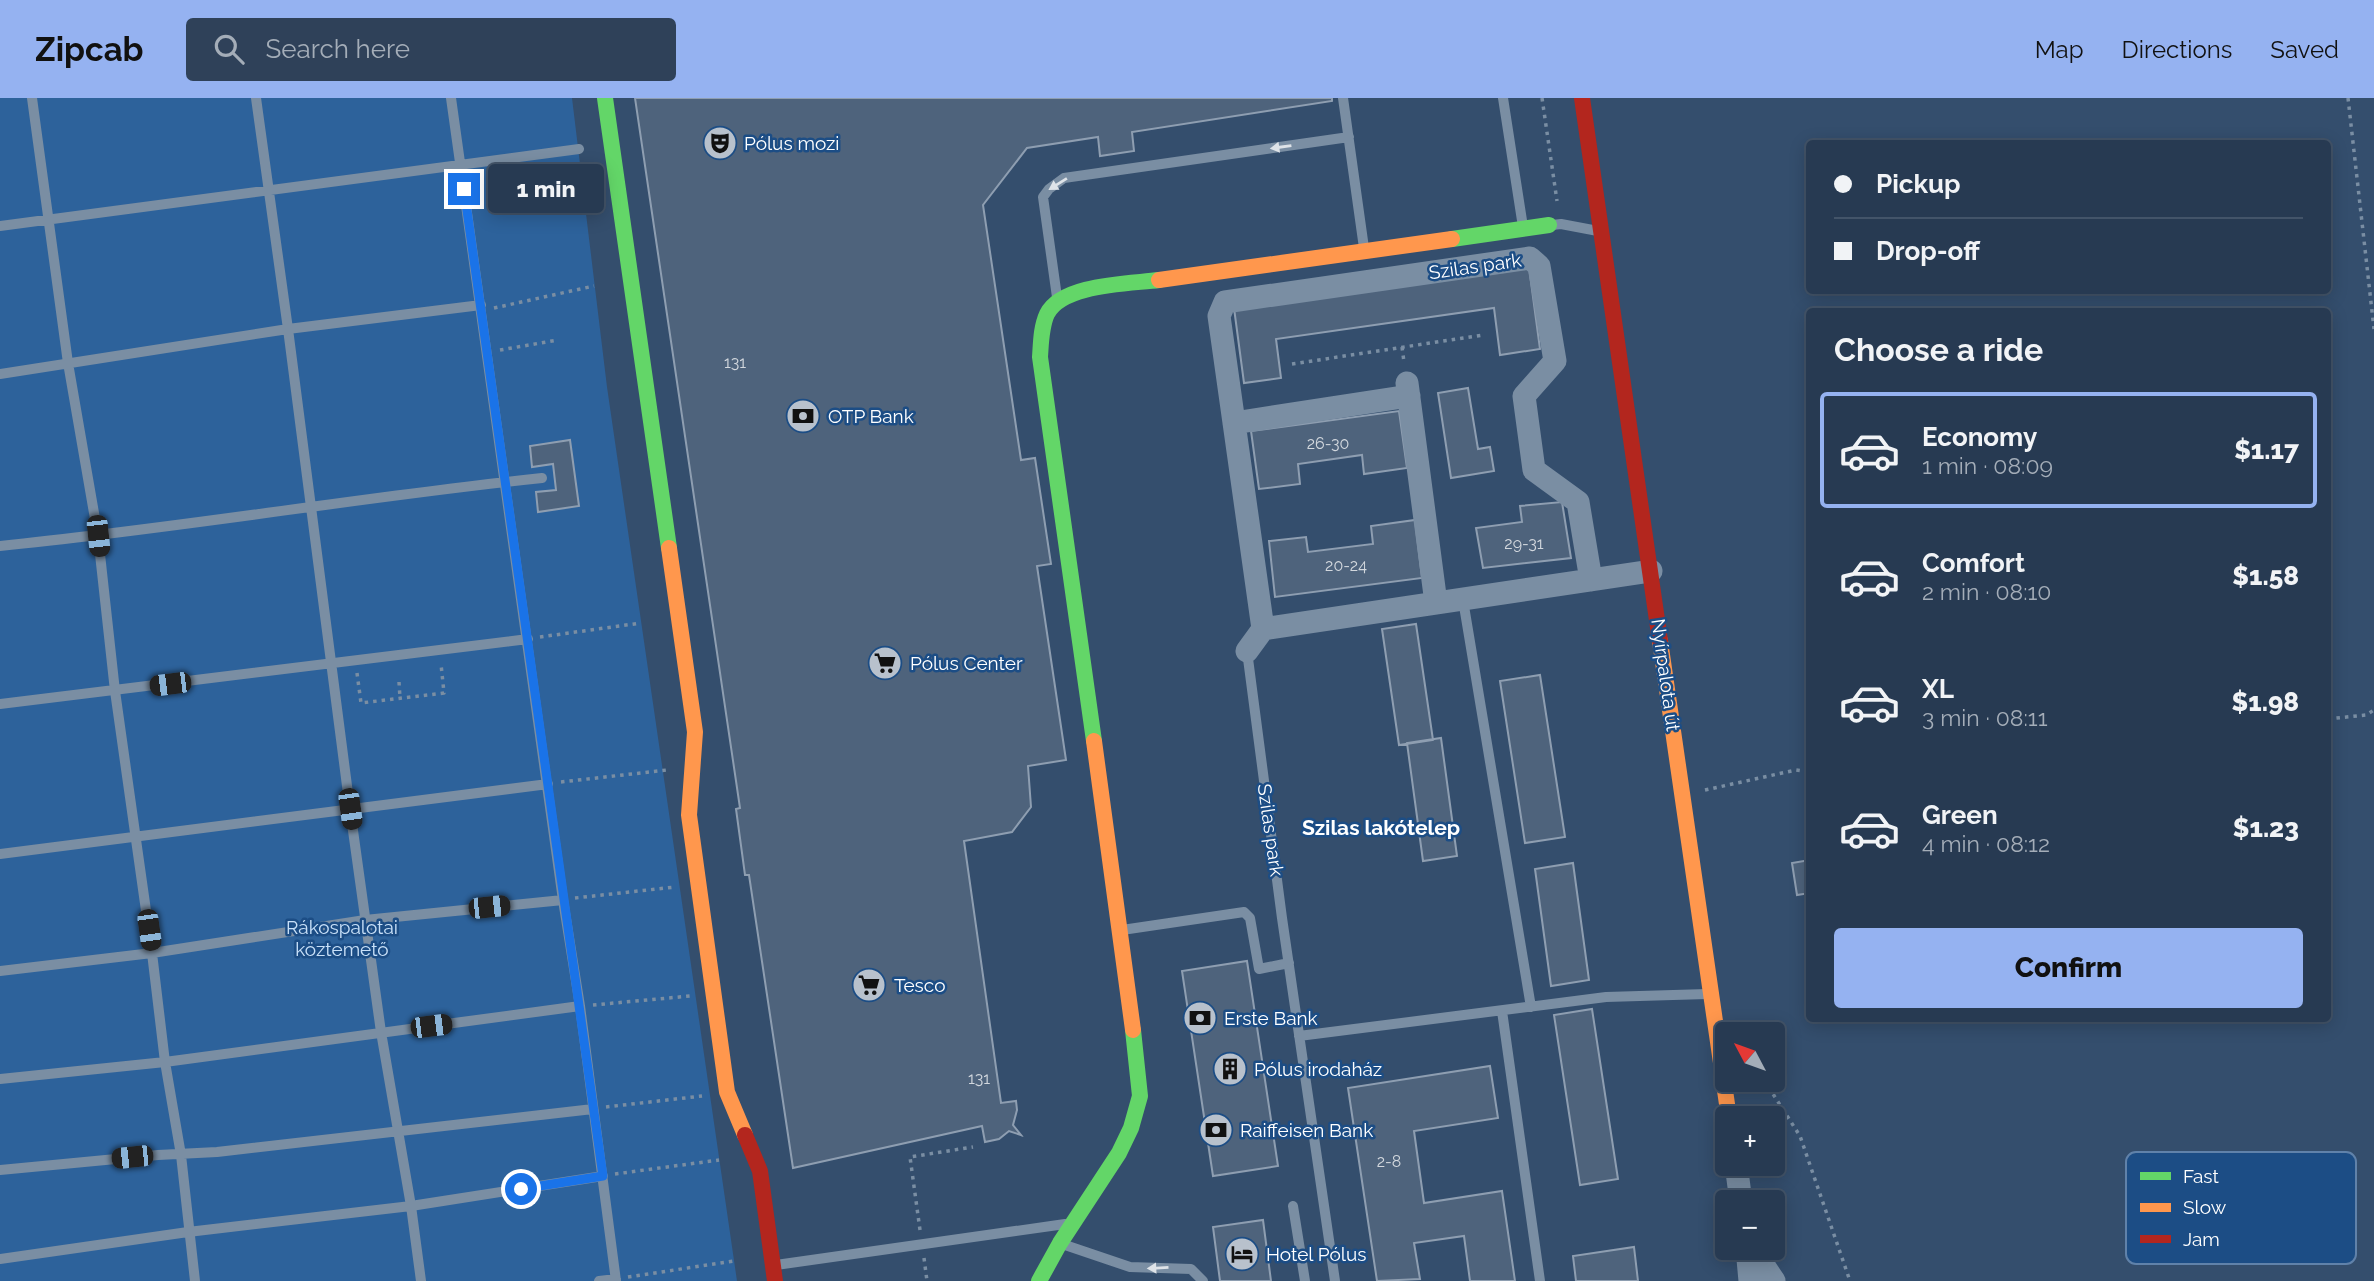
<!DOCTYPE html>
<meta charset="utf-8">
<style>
:root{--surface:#273a52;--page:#2f4159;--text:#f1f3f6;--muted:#a4adb8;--line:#435469;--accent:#95b2f1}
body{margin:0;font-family:Raleway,sans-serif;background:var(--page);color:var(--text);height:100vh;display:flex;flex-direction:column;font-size:26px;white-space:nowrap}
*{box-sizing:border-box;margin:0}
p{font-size:23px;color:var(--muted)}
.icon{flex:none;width:38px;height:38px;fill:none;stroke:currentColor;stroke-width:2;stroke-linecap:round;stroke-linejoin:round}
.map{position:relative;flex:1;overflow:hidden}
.sheet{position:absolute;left:1806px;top:210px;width:525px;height:714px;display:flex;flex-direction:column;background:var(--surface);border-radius:7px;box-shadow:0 4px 18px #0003,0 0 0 2px var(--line)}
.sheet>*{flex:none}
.hud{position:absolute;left:1806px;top:42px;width:525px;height:154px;border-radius:7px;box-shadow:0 4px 18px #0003,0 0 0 2px var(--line);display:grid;align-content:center;height:154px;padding:0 28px;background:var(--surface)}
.needle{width:46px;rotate:311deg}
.tools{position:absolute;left:1715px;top:924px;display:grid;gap:14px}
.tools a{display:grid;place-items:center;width:70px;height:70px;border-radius:7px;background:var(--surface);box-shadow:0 4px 18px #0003,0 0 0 2px var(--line);font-size:35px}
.end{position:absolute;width:32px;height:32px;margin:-16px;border:9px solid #1a73e8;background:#fff;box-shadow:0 0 0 4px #fff}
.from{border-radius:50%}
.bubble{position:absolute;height:49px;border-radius:7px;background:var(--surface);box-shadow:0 4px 18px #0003,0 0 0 2px var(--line);font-size:23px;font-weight:800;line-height:49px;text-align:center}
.car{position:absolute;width:21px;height:42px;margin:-21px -10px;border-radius:9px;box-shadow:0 0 5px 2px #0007;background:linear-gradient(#222 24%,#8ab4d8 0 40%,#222 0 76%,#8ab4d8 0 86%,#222 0)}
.hud b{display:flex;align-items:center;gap:24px;height:66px;font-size:26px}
.hud b+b{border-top:2px solid var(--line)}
.hud i{width:18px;height:18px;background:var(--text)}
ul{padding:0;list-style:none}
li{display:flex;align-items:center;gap:21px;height:116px;margin:0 14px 10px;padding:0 14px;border:4px solid transparent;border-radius:7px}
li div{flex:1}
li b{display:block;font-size:26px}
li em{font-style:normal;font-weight:800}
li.current{border-color:var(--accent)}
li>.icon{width:63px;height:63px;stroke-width:1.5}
h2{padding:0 28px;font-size:32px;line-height:84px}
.cta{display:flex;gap:14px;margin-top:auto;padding:14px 28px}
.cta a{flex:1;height:80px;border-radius:7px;background:var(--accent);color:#111;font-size:28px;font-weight:800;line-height:80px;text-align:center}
header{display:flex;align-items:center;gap:42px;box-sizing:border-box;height:98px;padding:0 35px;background:var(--accent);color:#111}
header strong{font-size:33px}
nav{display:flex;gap:38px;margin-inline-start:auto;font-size:24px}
.search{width:490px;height:63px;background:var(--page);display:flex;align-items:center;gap:18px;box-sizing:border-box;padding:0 24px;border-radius:7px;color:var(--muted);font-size:26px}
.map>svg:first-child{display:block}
</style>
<header>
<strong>Zipcab</strong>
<div class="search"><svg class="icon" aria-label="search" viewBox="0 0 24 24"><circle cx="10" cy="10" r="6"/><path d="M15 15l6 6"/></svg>Search here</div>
<nav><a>Map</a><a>Directions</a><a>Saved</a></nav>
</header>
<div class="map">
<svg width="2374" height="1183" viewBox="0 0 2374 1183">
<rect width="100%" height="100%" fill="#344e6d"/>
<path fill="#2d629b" d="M0 0H572L607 289 737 1183H0Z"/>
<path fill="#4e637c" stroke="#8e9eb1" stroke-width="2" d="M635 0H1332V3L1132 34 1134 53 1100 58 1098 39 1027 50 983 107 1021 362 1035 360 1051 466 1037 468 1066 662 1028 668 1031 709 1012 734 964 743 1001 1005 1016 1003 1017 1012 1013 1027 1021 1037 1009 1033 999 1041 985 1044 982 1028 793 1070 749 777H745L736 711 740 710Z
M1529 169 1540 251 1500 257 1494 210 1276 241 1281 280 1244 285 1234 210Z
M1468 290 1478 351 1490 349 1494 373 1451 380 1438 295Z
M1399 313 1407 370 1364 376 1362 357 1298 366 1300 386 1259 391 1251 333Z
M570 342 579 408 538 414 536 394 556 392 553 366 532 369 530 348Z
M1562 404 1571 460 1483 470 1476 430 1522 424 1520 408Z
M1415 422 1422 480 1275 499 1269 443 1306 439 1308 454 1373 446 1371 428Z
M1416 526 1433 642 1399 647 1382 531Z
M1540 577 1565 739 1525 745 1500 583Z
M1441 640 1457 758 1423 763 1407 645Z
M1810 762V795L1797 797 1792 765Z
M1573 765 1589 882 1551 888 1535 771Z
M1247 863 1278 1068 1213 1078 1182 873Z
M1592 911 1618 1081 1580 1087 1554 917Z
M1490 968 1498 1020 1414 1033 1424 1105 1502 1093 1515 1183H1470L1464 1138 1414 1145 1420 1181 1377 1183 1348 990Z
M1263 1122 1271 1183H1220L1213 1129Z
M1634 1149 1638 1183H1576L1573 1158Z"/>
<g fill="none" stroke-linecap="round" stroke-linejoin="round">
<path stroke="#7a8ea3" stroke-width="3.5" stroke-dasharray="3.5 5" stroke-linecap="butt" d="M1542 0 1557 103
M2348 0 2374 231
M494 210 594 188
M1402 249 1404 264
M500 252 558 242
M1292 266 1483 237
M540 539 641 525
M357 575 361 605 444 595 441 566
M399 584 400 600
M2328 621 2366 617 2374 612
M561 684 667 672
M1705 692 1796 672 1810 674
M575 800 675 789
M593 907 690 898
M1764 982 1800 1038 1850 1183
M606 1009 702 998
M615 1076 719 1062
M920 1132 910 1059 973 1049
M924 1160 927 1183
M628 1179 734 1163"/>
<path stroke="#7a8ea3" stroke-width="10" d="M32 0 68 265 98 438 115 593 152 855 165 964 181 1057 195 1183
M256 0 288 231 350 711 381 934 411 1108 421 1183
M451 0 563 802 580 908 616 1183
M1343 0 1364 150
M1503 0 1523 129
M1552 127 1561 126 1598 133
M0 128 579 51
M1057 199 1043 99 1049 91 1064 80 1349 39
M0 276 288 231 481 207
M0 448C181 430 361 399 542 380
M1463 502 1531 909
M1247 553 1282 820 1335 1183
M0 606 528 541
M0 756 548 686
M1122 832 1244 814 1250 820 1259 871 1289 865
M0 873 152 855 365 822 563 802
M1502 913 1540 1183
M1299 938 1606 899 1707 896
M0 981 165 964 580 908
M0 1072 158 1057 217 1054 593 1011
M1293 1108 1305 1183
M1065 1147 1130 1169 1191 1171 1203 1183
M0 1161 188 1134 411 1108 603 1078
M776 1167 1065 1126
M599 1183 616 1181"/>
<path stroke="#7a8ea3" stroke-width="23" d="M1407 285 1436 505
M1234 325 1409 298
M1263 531 1219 218 1225 204 1530 160 1539 168 1555 263 1524 298 1534 372 1578 404 1591 482
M1247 553 1263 531 1651 473
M1736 1066 1741 1104
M1747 1150 1750 1183
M1756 1150 1764 1168 1774 1183"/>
<path stroke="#63d668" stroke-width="16" d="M605 0 669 450
M1452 141 1549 127
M1094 643 1040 259C1041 245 1041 229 1047 216 1062 186 1128 186 1159 182
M1039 1183 1060 1145 1119 1055 1131 1030 1140 998 1133 932"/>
<path stroke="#ff974d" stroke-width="16" d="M1159 182 1452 141
M669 450 695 634 689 717 727 994 745 1037
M1660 543 1729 1020
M1094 643 1133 932"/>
<path stroke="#b3261e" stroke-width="16" d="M1582 0 1660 543
M745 1037 760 1073 775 1183"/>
</g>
<defs><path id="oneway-solid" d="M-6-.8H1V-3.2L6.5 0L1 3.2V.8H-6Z" transform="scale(1.75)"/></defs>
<g fill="#dee3e8">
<use href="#oneway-solid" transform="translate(1281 49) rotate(172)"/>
<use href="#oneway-solid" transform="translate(1058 86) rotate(148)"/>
<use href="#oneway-solid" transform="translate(1158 1170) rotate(177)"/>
</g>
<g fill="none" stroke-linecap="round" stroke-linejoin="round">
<path stroke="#1a73e8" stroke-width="9" d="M464 91 603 1078 521 1091"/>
</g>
<defs>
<symbol id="theatre-disc" viewBox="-11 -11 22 22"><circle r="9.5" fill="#b8c1cc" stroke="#1c4d85"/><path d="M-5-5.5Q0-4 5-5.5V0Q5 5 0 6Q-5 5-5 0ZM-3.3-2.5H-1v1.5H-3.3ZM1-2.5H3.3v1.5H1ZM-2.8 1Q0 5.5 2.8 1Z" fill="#111"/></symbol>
<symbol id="bank-disc" viewBox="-11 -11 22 22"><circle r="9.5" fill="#b8c1cc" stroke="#1c4d85"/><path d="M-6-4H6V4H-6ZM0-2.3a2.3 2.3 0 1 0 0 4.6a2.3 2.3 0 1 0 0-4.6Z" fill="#111"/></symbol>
<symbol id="supermarket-disc" viewBox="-11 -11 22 22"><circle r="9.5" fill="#b8c1cc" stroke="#1c4d85"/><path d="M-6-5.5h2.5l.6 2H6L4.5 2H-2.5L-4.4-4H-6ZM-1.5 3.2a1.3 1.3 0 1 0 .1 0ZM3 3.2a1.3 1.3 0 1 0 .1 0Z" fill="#111"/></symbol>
<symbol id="building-disc" viewBox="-11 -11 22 22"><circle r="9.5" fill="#b8c1cc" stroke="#1c4d85"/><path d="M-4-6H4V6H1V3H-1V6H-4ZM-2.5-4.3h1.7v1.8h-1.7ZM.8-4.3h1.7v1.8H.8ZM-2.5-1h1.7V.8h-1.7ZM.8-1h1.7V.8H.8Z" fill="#111"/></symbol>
<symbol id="hotel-disc" viewBox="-11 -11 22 22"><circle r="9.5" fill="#b8c1cc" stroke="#1c4d85"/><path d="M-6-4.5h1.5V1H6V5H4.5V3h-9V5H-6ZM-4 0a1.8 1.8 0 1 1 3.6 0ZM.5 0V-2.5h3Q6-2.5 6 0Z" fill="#111"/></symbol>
</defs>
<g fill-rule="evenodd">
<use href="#theatre-disc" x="701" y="26" width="38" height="38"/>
<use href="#bank-disc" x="784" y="299" width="38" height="38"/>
<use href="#supermarket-disc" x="866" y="546" width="38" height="38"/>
<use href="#supermarket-disc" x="850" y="868" width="38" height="38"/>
<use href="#bank-disc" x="1181" y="901" width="38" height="38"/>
<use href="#building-disc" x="1211" y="952" width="38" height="38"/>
<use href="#bank-disc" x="1197" y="1013" width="38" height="38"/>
<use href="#hotel-disc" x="1223" y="1137" width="38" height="38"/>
</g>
<g text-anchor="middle" stroke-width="5" stroke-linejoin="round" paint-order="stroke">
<g font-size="16" fill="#d3d8de">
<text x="735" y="270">131</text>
<text x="1328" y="351">26-30</text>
<text x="1524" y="451">29-31</text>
<text x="1346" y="473">20-24</text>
<text x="979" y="986">131</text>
<text x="1389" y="1069">2-8</text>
</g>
<g font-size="19" fill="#fff" stroke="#1c4d85" text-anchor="start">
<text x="744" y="52">Pólus mozi</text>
<text x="828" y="325">OTP Bank</text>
<text x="910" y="572">Pólus Center</text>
<text x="894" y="894">Tesco</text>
<text x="1224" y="927">Erste Bank</text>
<text x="1254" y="978">Pólus irodaház</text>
<text x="1240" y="1039">Raiffeisen Bank</text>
<text x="1266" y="1163">Hotel Pólus</text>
</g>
<g font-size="19" fill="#fff" stroke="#1c4d85">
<text transform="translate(1475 168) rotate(-8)" y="7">Szilas park</text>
<text transform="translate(1666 577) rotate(82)" y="7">Nyírpalota út</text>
<text transform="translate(1271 732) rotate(82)" y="7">Szilas park</text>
</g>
<g font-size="19" fill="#c8e0f8" stroke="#1c4d85">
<text x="342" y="836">Rákospalotai<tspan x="342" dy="22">köztemető</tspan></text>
</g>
<g font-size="21" font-weight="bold" fill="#fff" stroke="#1c4d85">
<text x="1381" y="737">Szilas lakótelep</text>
</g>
</g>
<rect x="2126" y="1054" width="230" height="112" rx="10" fill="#1c4d85" stroke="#6082aa" stroke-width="2"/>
<rect x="2140" y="1074" width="31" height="8" fill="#63d668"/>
<rect x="2140" y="1105" width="31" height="9" fill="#ff974d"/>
<rect x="2140" y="1137" width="31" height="8" fill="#b3261e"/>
<g font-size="19" fill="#fff">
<text x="2183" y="1085">Fast</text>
<text x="2183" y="1116">Slow</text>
<text x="2183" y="1148">Jam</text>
</g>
</svg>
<div class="tools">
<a><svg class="needle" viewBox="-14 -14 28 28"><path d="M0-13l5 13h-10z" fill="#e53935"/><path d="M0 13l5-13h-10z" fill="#a4adb8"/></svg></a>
<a>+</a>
<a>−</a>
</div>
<i class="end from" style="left:521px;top:1091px"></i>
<i class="end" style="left:464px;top:91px"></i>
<div class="bubble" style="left:488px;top:66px;width:116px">1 min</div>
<i class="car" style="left:98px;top:438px;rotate:174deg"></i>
<i class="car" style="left:170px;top:586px;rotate:263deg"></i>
<i class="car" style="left:350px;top:711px;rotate:172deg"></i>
<i class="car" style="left:489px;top:809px;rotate:84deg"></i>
<i class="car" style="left:149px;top:832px;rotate:172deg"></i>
<i class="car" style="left:431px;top:928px;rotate:83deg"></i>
<i class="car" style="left:132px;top:1059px;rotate:264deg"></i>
<div class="hud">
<b><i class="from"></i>Pickup</b>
<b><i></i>Drop-off</b>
</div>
<section class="sheet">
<h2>Choose a ride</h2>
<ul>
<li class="current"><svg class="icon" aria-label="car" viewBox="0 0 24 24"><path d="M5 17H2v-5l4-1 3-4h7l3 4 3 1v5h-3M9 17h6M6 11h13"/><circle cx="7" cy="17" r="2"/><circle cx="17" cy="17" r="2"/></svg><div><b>Economy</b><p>1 min · 08:09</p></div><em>$1.17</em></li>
<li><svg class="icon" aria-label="car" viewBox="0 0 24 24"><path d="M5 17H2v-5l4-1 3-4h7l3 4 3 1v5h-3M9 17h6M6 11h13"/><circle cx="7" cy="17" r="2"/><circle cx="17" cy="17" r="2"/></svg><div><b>Comfort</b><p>2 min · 08:10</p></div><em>$1.58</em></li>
<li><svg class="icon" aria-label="car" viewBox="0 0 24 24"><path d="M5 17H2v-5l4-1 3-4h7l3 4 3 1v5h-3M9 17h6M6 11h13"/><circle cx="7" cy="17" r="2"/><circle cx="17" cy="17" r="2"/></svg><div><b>XL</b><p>3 min · 08:11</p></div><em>$1.98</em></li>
<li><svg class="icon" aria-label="car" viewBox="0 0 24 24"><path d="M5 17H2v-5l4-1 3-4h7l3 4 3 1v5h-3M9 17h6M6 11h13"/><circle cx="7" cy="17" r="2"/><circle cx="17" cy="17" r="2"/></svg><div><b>Green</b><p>4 min · 08:12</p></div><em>$1.23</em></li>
</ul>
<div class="cta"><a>Confirm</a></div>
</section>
</div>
